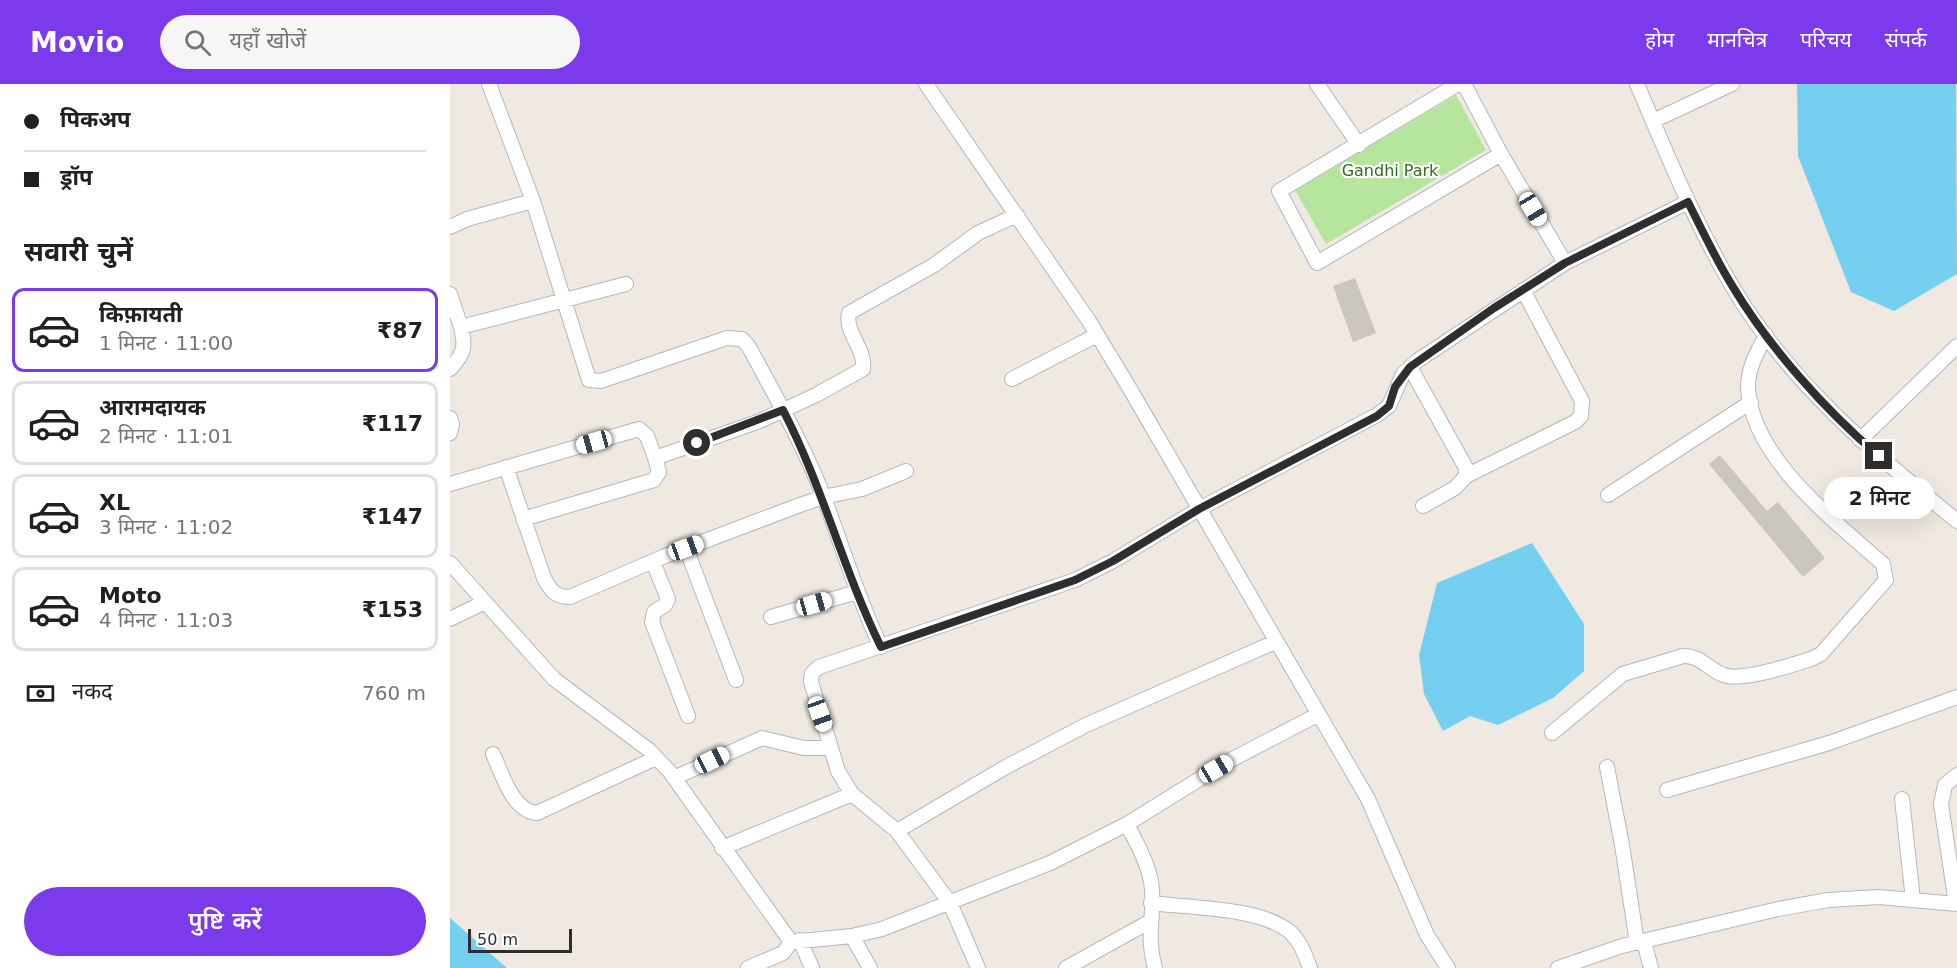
<!DOCTYPE html>
<html lang="hi">
<meta charset="utf-8">
<style>
:root{--surface:#fff;--page:#f6f6f6;--text:#202124;--muted:#757577;--line:#e0e0e0;--accent:#7c3aed}
body{margin:0;font-family:"DejaVu Sans","Noto Sans Devanagari",sans-serif;background:var(--page);color:var(--text);height:100vh;display:flex;flex-direction:column;font-size:22px;white-space:nowrap}
*{box-sizing:border-box;margin:0}
p{font-size:20px;color:var(--muted)}
.icon{flex:none;width:33px;height:33px;fill:none;stroke:currentColor;stroke-width:2;stroke-linecap:round;stroke-linejoin:round}
.map{position:relative;flex:1;overflow:hidden}
.drawer{display:flex;flex-direction:column;background:var(--surface);width:450px}
.drawer>*{flex:none}
.top-card{display:grid;align-content:center;height:132px;padding:0 24px;background:var(--surface)}
.scale{position:absolute;left:18px;bottom:15px;width:104px;box-sizing:border-box;padding-left:6px;border:3px solid #2e2e2e;border-top:0;font-size:16px;line-height:21px;white-space:nowrap;color:#2e2e2e;-webkit-text-stroke:4px #fff;paint-order:stroke}
.end{position:absolute;width:27px;height:27px;margin:-14px;border:8px solid #2e2e2e;background:#fff;box-shadow:0 0 0 3px #fff}
.from{border-radius:50%}
.bubble{position:absolute;height:42px;border-radius:21px;background:var(--surface);box-shadow:0 6px 24px #0002;font-size:20px;font-weight:600;line-height:42px;text-align:center}
.car{position:absolute;width:18px;height:36px;margin:-18px -9px;border-radius:8px;box-shadow:0 0 4px 2px #0007;background:linear-gradient(#fff 24%,#345 0 40%,#fff 0 76%,#345 0 86%,#fff 0)}
.top-card b{display:flex;align-items:center;gap:21px;height:57px;font-size:22px}
.top-card b+b{border-top:2px solid var(--line)}
.top-card i{width:15px;height:15px;background:var(--text)}
ul{padding:0;list-style:none}
li{display:flex;align-items:center;gap:18px;height:84px;margin:0 12px 9px;padding:0 12px;border:3px solid var(--line);border-radius:12px}
li div{flex:1}
li b{display:block;font-size:22px}
li em{font-style:normal;font-weight:600}
li.active{border-color:var(--accent)}
li>.icon{width:54px;height:54px;stroke-width:1.5}
h2{padding:0 24px;font-size:27px;line-height:72px}
.pay{display:flex;align-items:center;gap:15px;height:66px;padding:0 24px;font-size:22px}
.pay p{margin-inline-start:auto}
.primary-button{display:flex;gap:12px;margin-top:auto;padding:12px 24px}
.primary-button a{flex:1;height:69px;border-radius:36px;background:var(--accent);color:#fff;font-size:24px;font-weight:600;line-height:69px;text-align:center}
header{display:flex;align-items:center;gap:36px;box-sizing:border-box;height:84px;padding:0 30px;background:var(--accent);color:#fff}
header strong{font-size:28px}
nav{display:flex;gap:33px;margin-inline-start:auto;font-size:21px}
.search{width:420px;height:54px;background:var(--page);display:flex;align-items:center;gap:15px;box-sizing:border-box;padding:0 21px;border-radius:33px;color:var(--muted);font-size:22px}
main{display:flex;flex:1;min-height:0}
.map>svg:first-child{display:block}
</style>
<header>
<strong>Movio</strong>
<div class="search"><svg class="icon" aria-label="search" viewBox="0 0 24 24"><circle cx="10" cy="10" r="6"/><path d="M15 15l6 6"/></svg>यहाँ खोजें</div>
<nav><a>होम</a><a>मानचित्र</a><a>परिचय</a><a>संपर्क</a></nav>
</header>
<main>
<section class="drawer">
<div class="top-card">
<b><i class="from"></i>पिकअप</b>
<b><i></i>ड्रॉप</b>
</div>
<h2>सवारी चुनें</h2>
<ul>
<li class="active"><svg class="icon" aria-label="car" viewBox="0 0 24 24"><path d="M5 17H2v-5l4-1 3-4h7l3 4 3 1v5h-3M9 17h6M6 11h13"/><circle cx="7" cy="17" r="2"/><circle cx="17" cy="17" r="2"/></svg><div><b>किफ़ायती</b><p>1 मिनट · 11:00</p></div><em>₹87</em></li>
<li><svg class="icon" aria-label="car" viewBox="0 0 24 24"><path d="M5 17H2v-5l4-1 3-4h7l3 4 3 1v5h-3M9 17h6M6 11h13"/><circle cx="7" cy="17" r="2"/><circle cx="17" cy="17" r="2"/></svg><div><b>आरामदायक</b><p>2 मिनट · 11:01</p></div><em>₹117</em></li>
<li><svg class="icon" aria-label="car" viewBox="0 0 24 24"><path d="M5 17H2v-5l4-1 3-4h7l3 4 3 1v5h-3M9 17h6M6 11h13"/><circle cx="7" cy="17" r="2"/><circle cx="17" cy="17" r="2"/></svg><div><b>XL</b><p>3 मिनट · 11:02</p></div><em>₹147</em></li>
<li><svg class="icon" aria-label="car" viewBox="0 0 24 24"><path d="M5 17H2v-5l4-1 3-4h7l3 4 3 1v5h-3M9 17h6M6 11h13"/><circle cx="7" cy="17" r="2"/><circle cx="17" cy="17" r="2"/></svg><div><b>Moto</b><p>4 मिनट · 11:03</p></div><em>₹153</em></li>
</ul>
<div class="pay"><svg class="icon" aria-label="cash" viewBox="0 0 24 24"><path d="M3 7h18v10H3z"/><circle cx="12" cy="12" r="2"/></svg>नकद<p>760 m</p></div>
<div class="primary-button"><a>पुष्टि करें</a></div>
</section>
<div class="map">
<svg width="1507" height="884" viewBox="0 0 1507 884">
<rect width="100%" height="100%" fill="#efe9e1"/>
<path fill="#b6e59e" d="M1006 11 1036 66 876 160 845 106Z"/>
<path fill="#75cff0" d="M1347 0H1506L1507 190 1444 227 1401 208 1348 72Z
M1082 459 1134 540V587L1103 614 1048 641 1020 632 993 647 974 610 969 571 987 499Z
M0 834 57 884H0Z"/>
<path fill="#cbc7bf" d="M905 194 926 249 903 258 883 202Z
M1270 371 1317 427 1328 418 1375 474 1353 493 1259 380Z"/>
<g fill="none" stroke-linecap="round" stroke-linejoin="round">
<defs>
<path id="minor" d="M39 0 83 117 139 296 151 297 277 254 292 255 299 263C325 312 354 361 374 414 393 464 408 515 431 563
M476 0 639 237 680 305 918 715 977 851 998 884
M867 0 909 61
M1008 0 829 107 867 179 1051 70 1014 0
M1187 0C1216 68 1244 137 1282 202 1337 296 1423 369 1507 437
M1203 37 1282 0
M1051 70 1115 179 1238 118
M0 143 17 135 83 117
M0 210 11 243
M960 283 1016 384V392L1005 404 973 422
M0 285C14 270 16 263 11 243L176 200
M562 295 647 251
M0 334 2 340 0 349
M1410 356 1507 262
M56 383 94 494C101 507 105 513 120 513L215 472 350 421 373 413 412 405 456 387
M1016 392 1125 338 1131 332 1132 317 1073 206
M0 400 189 345 197 352 205 374 310 337 366 311 413 285C416 265 394 248 399 229L484 181 528 149 567 131
M1158 411 1301 318
M73 435 204 396 209 388 205 374
M236 464 286 596
M203 478 218 515 215 521 204 528 202 538 238 632
M0 479 104 595 199 666 220 688 341 858 402 852 432 845 600 779 677 740 777 678 867 631
M321 533 407 508
M0 535 35 518
M825 558 636 641 554 684 447 747 402 710 388 687 361 598 362 589 369 583 625 496 663 477 749 425 927 331 939 322 953 290 967 277 1115 179
M1102 649 1173 590 1233 572C1250 571 1259 586 1274 591 1292 598 1342 581 1361 575L1371 570 1436 496 1433 480C1385 437 1301 374 1298 303 1298 284 1307 268 1316 251
M43 670C52 689 62 727 87 729L206 674
M1157 683 1172 761 1187 859
M224 694 312 654 354 664H381
M1217 706 1379 659 1507 613
M1452 715 1463 816
M677 740C687 760 700 782 702 805 704 833 696 854 705 884
M447 747 500 819 528 884
M272 764 402 710
M701 819C739 824 811 823 840 848 851 858 855 871 860 884
M1506 820 1491 720 1495 701 1507 691
M402 852 420 884
M350 856 362 884
M1194 858 1201 884
M298 884 333 869 341 858
M616 884 699 838
M1108 884 1172 862 1328 825 1378 816 1429 813 1507 820"/>
</defs>
<use href="#minor" stroke="#b4b7c1" stroke-width="16"/>
<use href="#minor" stroke="#fff" stroke-width="14"/>
</g>
<g fill="none" stroke-linecap="round" stroke-linejoin="round">
<path stroke="#2e2e2e" stroke-width="8" d="M247 359 333 326C373 403 393 486 431 563L625 496 663 477 749 425 927 332 939 322 945 303 960 283 1044 224 1115 179 1238 118C1252 146 1266 176 1283 203 1319 263 1375 326 1429 372"/>
</g>
<g text-anchor="middle" stroke-width="4.5" stroke-linejoin="round" paint-order="stroke">
<g font-size="16" fill="#2c6e1b" stroke="#fff">
<text x="940" y="92">Gandhi Park</text>
</g>
</g>
</svg>
<div class="scale">50 m</div>
<i class="end from" style="left:247px;top:359px"></i>
<i class="end" style="left:1429px;top:372px"></i>
<div class="bubble" style="left:1374px;top:393px;width:111px">2 मिनट</div>
<i class="car" style="left:1083px;top:125px;rotate:149deg"></i>
<i class="car" style="left:144px;top:358px;rotate:254deg"></i>
<i class="car" style="left:236px;top:464px;rotate:70deg"></i>
<i class="car" style="left:364px;top:520px;rotate:74deg"></i>
<i class="car" style="left:370px;top:630px;rotate:160deg"></i>
<i class="car" style="left:262px;top:676px;rotate:64deg"></i>
<i class="car" style="left:766px;top:685px;rotate:60deg"></i>
</div>
</main>
